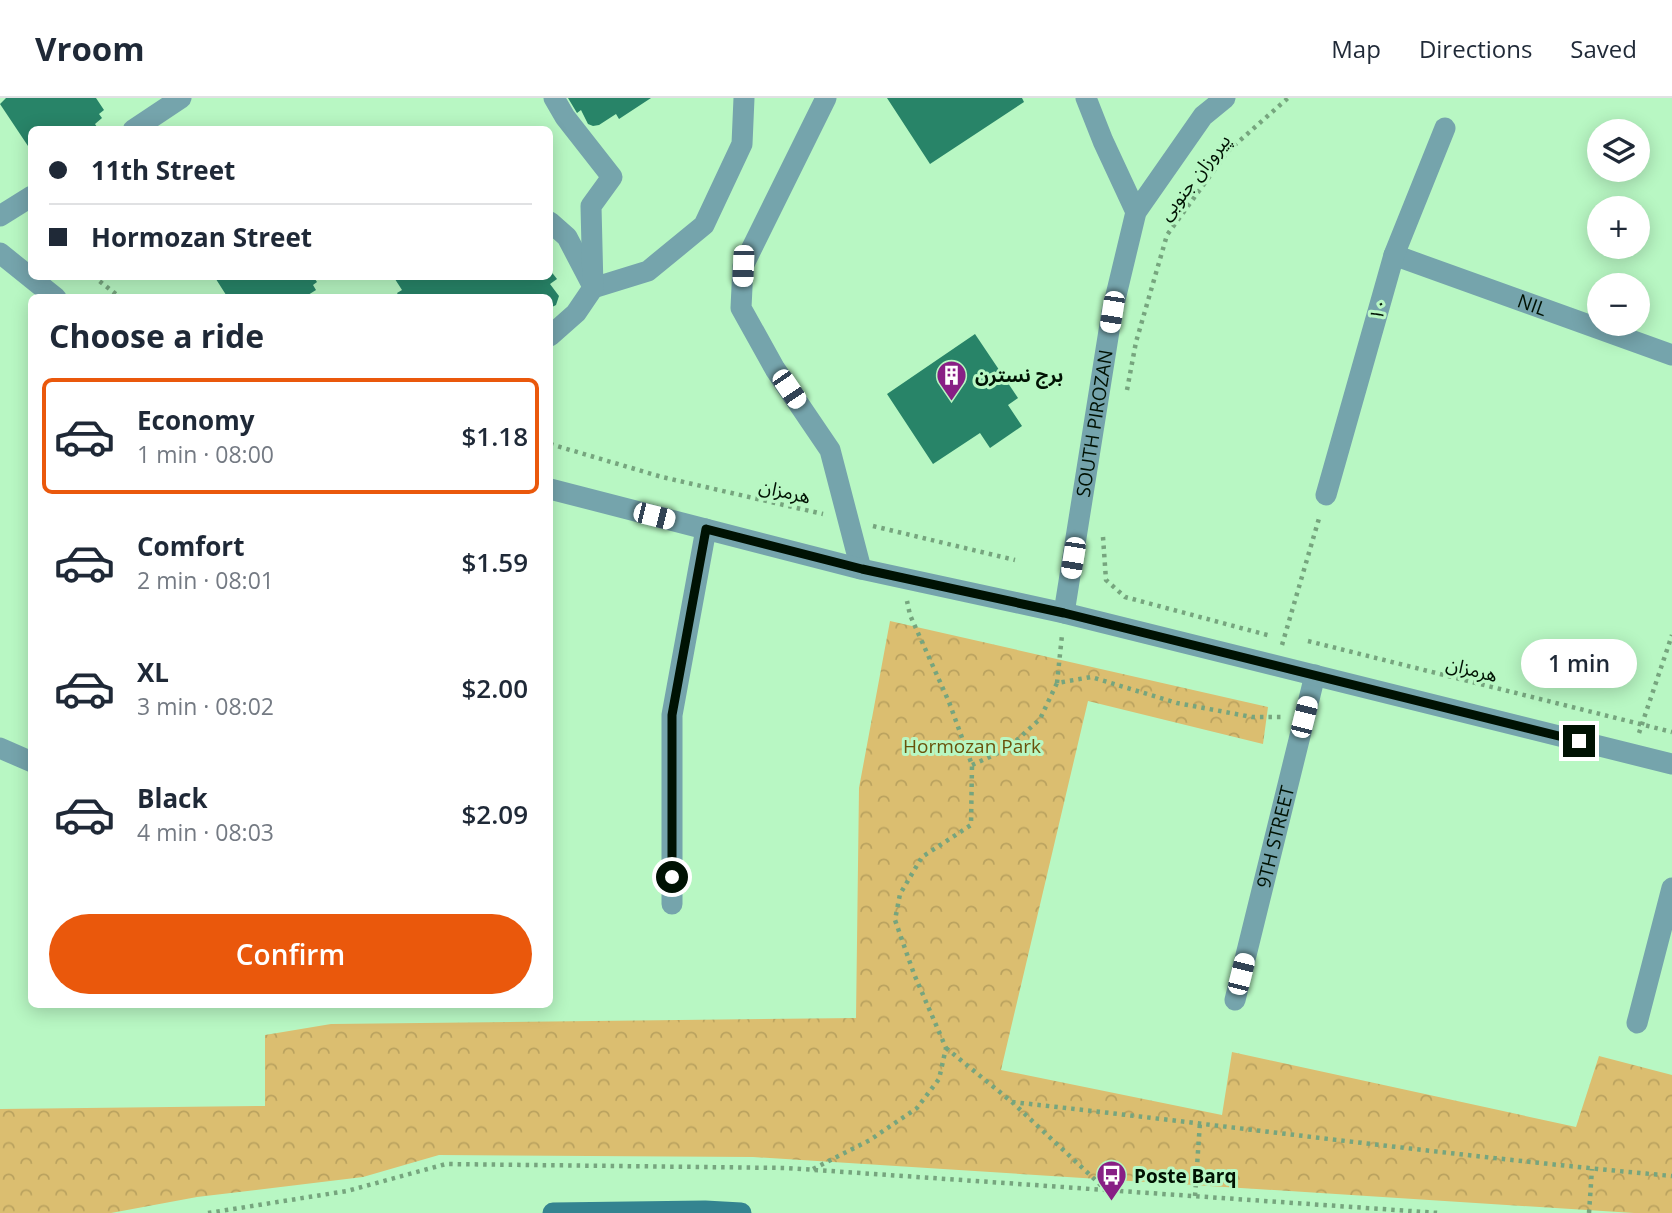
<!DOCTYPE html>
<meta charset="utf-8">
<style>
:root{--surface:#fff;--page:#f6f6f7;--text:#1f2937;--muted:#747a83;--line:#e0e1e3;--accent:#ea580c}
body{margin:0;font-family:"Open Sans","Noto Sans Arabic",sans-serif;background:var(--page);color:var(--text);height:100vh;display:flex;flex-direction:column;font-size:26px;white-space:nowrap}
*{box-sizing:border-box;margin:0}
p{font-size:23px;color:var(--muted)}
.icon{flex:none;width:38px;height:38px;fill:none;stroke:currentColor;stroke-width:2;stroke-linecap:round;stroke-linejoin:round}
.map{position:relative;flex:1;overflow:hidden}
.details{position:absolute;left:28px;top:196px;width:525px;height:714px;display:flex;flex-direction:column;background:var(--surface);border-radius:10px;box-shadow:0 4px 18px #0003}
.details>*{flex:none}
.guide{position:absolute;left:28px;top:28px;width:525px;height:154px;border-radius:10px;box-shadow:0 4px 18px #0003;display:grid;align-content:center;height:154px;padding:0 21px;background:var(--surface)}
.fabs{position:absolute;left:1587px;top:21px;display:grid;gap:14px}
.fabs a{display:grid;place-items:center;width:63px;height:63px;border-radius:50%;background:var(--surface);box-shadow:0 4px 18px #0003;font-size:35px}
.end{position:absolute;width:32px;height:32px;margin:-16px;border:9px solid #001203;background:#fff;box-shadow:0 0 0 4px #fff}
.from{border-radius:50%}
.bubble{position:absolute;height:49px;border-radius:24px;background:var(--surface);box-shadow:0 4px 18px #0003;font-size:23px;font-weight:600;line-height:49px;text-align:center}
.car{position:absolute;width:21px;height:42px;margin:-21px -10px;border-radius:9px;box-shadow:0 0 5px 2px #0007;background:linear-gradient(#fff 24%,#345 0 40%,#fff 0 76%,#345 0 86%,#fff 0)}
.guide b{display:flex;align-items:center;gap:24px;height:66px;font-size:26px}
.guide b+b{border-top:2px solid var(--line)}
.guide i{width:18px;height:18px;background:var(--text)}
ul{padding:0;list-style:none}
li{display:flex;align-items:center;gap:21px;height:116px;margin:0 14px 10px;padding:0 7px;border:4px solid transparent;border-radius:10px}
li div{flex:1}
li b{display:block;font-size:26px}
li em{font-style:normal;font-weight:600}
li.current{border-color:var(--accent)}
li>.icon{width:63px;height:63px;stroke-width:1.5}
h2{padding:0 21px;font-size:32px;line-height:84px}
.primary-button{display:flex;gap:14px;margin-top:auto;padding:14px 21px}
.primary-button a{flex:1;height:80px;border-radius:42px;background:var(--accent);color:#fff;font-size:28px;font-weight:600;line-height:80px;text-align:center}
header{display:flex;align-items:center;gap:42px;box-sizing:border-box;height:98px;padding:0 35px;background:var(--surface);border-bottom:2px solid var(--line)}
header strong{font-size:33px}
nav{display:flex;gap:38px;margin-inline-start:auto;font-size:24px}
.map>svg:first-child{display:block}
</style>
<header>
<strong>Vroom</strong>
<nav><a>Map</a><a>Directions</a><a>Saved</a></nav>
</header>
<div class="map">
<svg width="1672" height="1115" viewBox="0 0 1672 1115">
<defs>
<pattern id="park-crowns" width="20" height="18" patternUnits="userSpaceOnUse" patternTransform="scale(1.75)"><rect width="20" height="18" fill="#dbbe70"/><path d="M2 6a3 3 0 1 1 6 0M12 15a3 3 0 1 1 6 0" fill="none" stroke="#baa25f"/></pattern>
</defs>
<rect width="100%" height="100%" fill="#b8f7c3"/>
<path fill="url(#park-crowns)" d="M890 523 1268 609 1263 646 1088 603 1001 972 1222 1017 1232 954 1576 1029 1599 958 1672 977V1115H1634L753 1059 439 1057 363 1079 197 1099 111 1115H0V1011L265 1008V937L331 926 856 920 859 690Z"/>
<path fill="#288468" d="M6 0H96L104 12 99 16 102 20 95 26 99 32H32V45L28 48 0 6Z
M568 0H651L619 21 616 16 599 27 593 28 588 26 581 12 577 15Z
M887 0H1022L1024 4 930 66Z
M550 172 557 181 550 186 559 198 556 207 550 210V200H400L397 195 402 192 393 178H550Z
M214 178H313L317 184 313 187 316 192 308 197 310 200H228Z
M975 236 1018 300 1008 307 1022 328 990 350 980 335 933 366 887 296Z"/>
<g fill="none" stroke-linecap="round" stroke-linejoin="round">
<path stroke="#76a57e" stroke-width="4.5" stroke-dasharray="3.5 5" stroke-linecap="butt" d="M93 178 121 200
M1127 292 1136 244 1167 137 1228 53 1288 0
M550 346 662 379 823 416
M873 428 1015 462
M1103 439 1106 482 1125 499 1271 538
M1308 543 1672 634
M1282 547 1320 417
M1057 585 1062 537
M1639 635 1672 537
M972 667 1007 651 1040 621 1057 585 1091 579 1177 605 1252 619H1281
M946 950 1012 1004 1105 1091
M1012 1004C1232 1028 1451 1058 1672 1078
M813 1071 870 1042 917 1010 939 981 946 950 914 876 895 822 900 796 922 759 971 727 972 667 949 604 910 517 907 503
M1195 1098 1200 1024
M208 1115 347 1093 446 1066 787 1070 1439 1115
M1589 1115 1592 1071"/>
<g stroke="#75a4ac" stroke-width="21">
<path d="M826 0 743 168 741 210 775 271 830 352 861 471"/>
<path d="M1086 0 1103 43 1136 114"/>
<path d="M133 32 181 0"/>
<path d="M0 118 32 98"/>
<path d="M550 124 567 139 591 185"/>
<path id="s1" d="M1394 157 1672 257"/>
<path d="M593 190 648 173 704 127 742 46 744 0"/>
<path d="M550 238 576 215 593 190 591 108 612 79 565 19 554 0"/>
<path d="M1326 397 1394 157 1445 30"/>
<path d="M0 650 32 664"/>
<path d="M672 806V617L706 431"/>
<path id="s2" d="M1235 902 1315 577"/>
<path d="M1637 925 1672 790"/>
</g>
<g stroke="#75a4ac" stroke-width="21">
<path d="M0 155 56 200"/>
<path d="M550 391 861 471 1064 515 1672 666"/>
<path id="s3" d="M1064 515 1112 214 1136 114 1203 18 1225 0"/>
</g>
<path stroke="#348490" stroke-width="21" d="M553 1115 705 1113 741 1115"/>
</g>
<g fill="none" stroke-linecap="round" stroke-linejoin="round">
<path stroke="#001203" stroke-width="9" d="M672 779V617L706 431 862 471 1064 515 1579 643"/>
</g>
<defs>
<symbol id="building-pin" viewBox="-11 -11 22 30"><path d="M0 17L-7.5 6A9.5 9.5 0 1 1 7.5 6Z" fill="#881f85" stroke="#b8f7c3"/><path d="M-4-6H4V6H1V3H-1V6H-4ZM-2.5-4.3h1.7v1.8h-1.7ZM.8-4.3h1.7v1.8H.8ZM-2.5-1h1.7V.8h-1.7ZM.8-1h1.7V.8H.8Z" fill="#fff"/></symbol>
<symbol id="bus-pin" viewBox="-11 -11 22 30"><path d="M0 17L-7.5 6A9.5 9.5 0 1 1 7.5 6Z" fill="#881f85" stroke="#b8f7c3"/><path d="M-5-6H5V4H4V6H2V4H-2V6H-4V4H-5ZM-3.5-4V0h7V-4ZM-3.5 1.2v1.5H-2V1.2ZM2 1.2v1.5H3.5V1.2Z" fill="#fff"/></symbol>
</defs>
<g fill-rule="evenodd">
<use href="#building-pin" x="934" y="260" width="35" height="47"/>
<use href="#bus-pin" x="1094" y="1060" width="35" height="47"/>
</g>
<g text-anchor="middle" stroke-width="6" stroke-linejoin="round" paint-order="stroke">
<g font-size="19" fill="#001203" stroke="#b8f7c3">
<text transform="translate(1194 79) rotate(-52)" y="7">پیروزان جنوبی</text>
<text dy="7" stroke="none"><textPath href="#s1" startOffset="147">NIL</textPath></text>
<text transform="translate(1378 211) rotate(-74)" y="7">۱۰</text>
<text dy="7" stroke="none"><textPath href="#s3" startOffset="192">SOUTH PIROZAN</textPath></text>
<text transform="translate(785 393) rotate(13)" y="7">هرمزان</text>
<text transform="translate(1472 571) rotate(14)" y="7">هرمزان</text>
<text dy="7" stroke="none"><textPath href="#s2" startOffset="168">9TH STREET</textPath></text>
</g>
<g font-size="19" font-weight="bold" fill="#001203" stroke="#b8f7c3" text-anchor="start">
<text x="975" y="284">برج نسترن</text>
<text x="1134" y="1085">Poste Barq</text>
</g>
<g font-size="19" fill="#69520b" stroke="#b8f7c3">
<text x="972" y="655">Hormozan Park</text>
</g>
</g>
</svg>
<div class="fabs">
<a><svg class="icon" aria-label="layers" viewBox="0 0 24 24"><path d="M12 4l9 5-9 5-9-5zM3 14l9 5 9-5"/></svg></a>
<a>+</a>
<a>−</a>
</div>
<i class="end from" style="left:672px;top:779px"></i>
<i class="end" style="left:1579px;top:643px"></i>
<div class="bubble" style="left:1521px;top:541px;width:116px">1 min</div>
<i class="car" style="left:743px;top:168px;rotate:182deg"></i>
<i class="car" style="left:1112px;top:214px;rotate:189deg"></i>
<i class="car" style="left:789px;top:291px;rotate:146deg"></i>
<i class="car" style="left:654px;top:418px;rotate:104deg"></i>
<i class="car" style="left:1073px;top:460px;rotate:189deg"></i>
<i class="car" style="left:1304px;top:619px;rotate:14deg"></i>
<i class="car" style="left:1241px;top:876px;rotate:14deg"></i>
<div class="guide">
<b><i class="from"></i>11th Street</b>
<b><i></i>Hormozan Street</b>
</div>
<section class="details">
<h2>Choose a ride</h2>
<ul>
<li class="current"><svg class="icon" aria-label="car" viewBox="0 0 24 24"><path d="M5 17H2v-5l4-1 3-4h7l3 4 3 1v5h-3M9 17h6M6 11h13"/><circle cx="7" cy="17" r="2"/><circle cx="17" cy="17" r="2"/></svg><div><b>Economy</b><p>1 min · 08:00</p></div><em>$1.18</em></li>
<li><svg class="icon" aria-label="car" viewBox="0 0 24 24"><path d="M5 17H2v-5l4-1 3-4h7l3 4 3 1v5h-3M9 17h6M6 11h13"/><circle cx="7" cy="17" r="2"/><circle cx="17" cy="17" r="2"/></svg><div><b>Comfort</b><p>2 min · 08:01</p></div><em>$1.59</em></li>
<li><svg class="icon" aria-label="car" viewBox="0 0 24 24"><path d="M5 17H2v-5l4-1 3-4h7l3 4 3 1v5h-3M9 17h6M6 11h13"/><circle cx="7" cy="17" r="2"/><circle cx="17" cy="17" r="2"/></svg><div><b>XL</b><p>3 min · 08:02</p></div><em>$2.00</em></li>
<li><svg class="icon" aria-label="car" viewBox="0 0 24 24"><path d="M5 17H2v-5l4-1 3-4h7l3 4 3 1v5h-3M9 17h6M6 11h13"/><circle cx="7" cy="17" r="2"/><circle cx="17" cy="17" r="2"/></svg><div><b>Black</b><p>4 min · 08:03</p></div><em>$2.09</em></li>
</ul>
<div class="primary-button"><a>Confirm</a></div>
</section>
</div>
